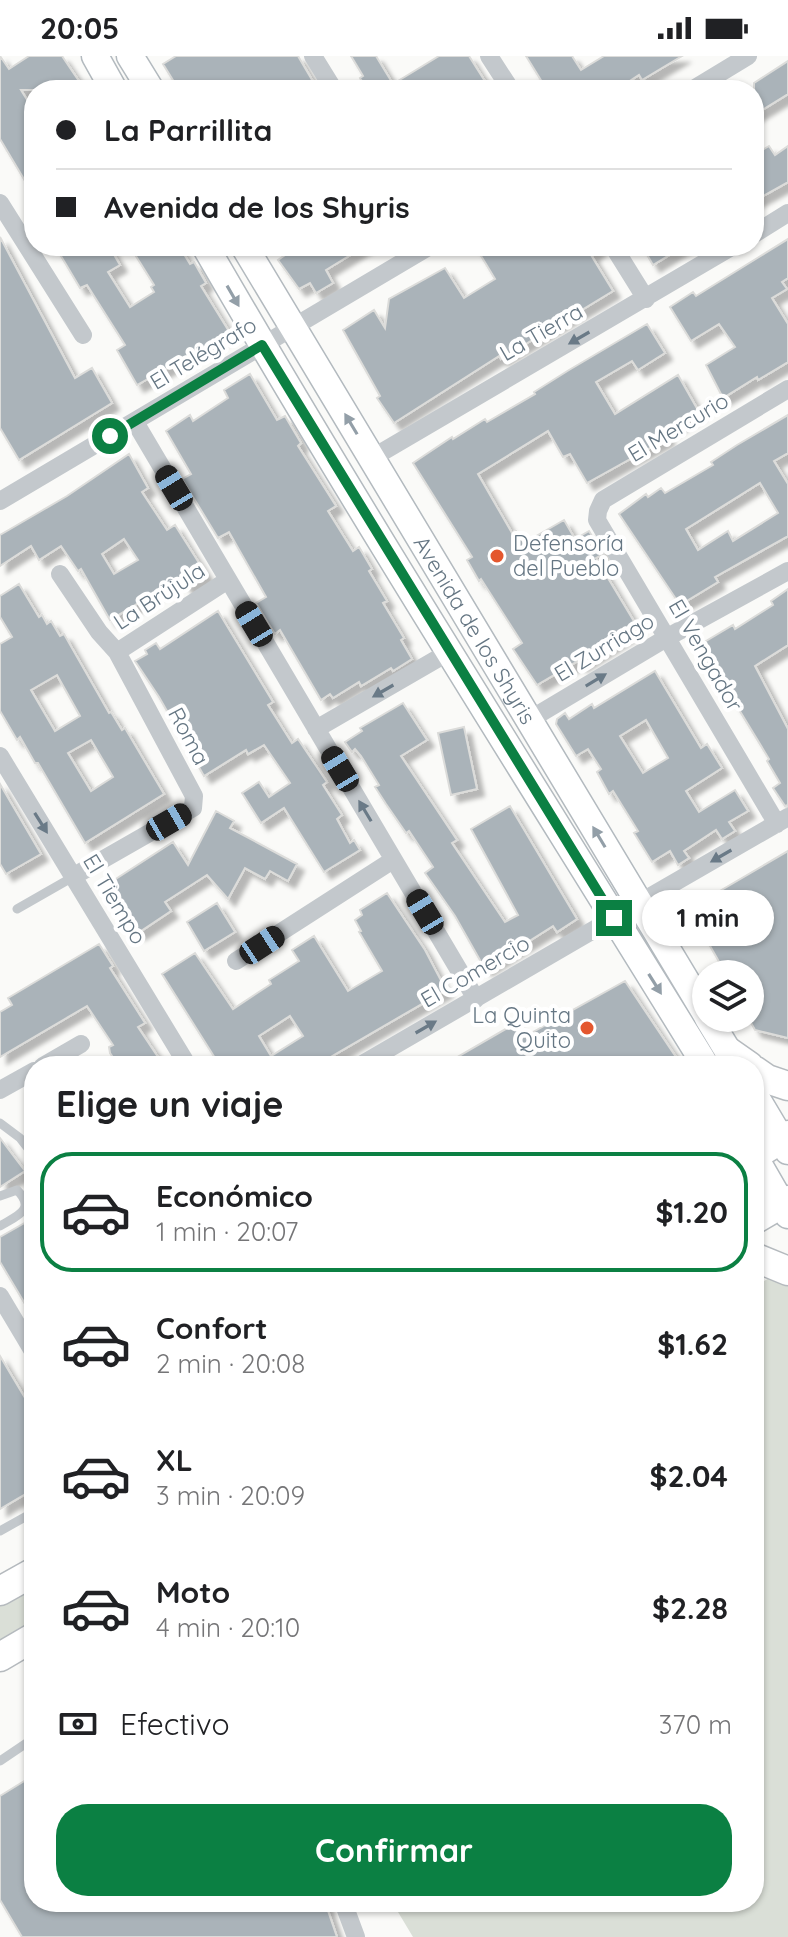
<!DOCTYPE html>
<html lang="es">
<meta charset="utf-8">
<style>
:root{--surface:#fff;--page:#f6f6f6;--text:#202124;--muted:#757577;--line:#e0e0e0;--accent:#0b8043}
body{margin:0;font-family:Quicksand,sans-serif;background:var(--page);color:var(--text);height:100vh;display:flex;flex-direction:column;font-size:30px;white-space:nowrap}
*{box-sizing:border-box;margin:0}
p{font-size:26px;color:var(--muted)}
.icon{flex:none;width:44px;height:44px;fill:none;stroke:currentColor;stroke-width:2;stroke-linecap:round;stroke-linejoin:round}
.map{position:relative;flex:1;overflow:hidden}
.panel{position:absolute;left:24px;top:1000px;width:740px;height:856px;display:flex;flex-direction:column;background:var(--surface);border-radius:32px;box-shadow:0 2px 6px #0004}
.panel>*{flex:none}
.hud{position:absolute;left:24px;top:24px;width:740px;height:176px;border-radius:32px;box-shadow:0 2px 6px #0004;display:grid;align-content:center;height:176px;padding:0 32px;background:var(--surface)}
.buttons{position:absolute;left:692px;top:904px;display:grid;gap:16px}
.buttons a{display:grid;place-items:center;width:72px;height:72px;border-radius:50%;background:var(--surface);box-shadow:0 2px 6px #0004;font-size:40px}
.end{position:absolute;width:36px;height:36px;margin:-18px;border:10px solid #0b8043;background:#fff;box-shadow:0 0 0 4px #fff}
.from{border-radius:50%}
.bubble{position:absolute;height:56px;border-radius:28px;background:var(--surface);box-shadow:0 2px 6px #0004;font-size:26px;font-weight:800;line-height:56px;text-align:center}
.car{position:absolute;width:24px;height:48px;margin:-24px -12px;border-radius:10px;box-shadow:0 0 6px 2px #0007;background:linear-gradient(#222 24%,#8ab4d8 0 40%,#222 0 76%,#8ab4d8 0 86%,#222 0)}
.hud b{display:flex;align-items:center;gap:28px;height:76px;font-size:30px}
.hud b+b{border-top:2px solid var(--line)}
.hud i{width:20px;height:20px;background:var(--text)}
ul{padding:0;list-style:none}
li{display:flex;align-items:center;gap:24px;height:120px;margin:0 16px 12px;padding:0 16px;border:4px solid transparent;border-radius:32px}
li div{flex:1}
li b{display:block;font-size:30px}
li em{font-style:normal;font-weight:800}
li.current{border-color:var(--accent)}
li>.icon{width:72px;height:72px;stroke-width:1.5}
h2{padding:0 32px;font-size:36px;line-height:96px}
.pay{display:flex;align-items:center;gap:20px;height:88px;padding:0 32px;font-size:30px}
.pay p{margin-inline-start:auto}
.cta{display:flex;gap:16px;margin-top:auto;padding:16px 32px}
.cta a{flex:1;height:92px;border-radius:32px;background:var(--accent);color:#fff;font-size:32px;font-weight:800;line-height:92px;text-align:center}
.status{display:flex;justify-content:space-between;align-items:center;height:56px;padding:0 40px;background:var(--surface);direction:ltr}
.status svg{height:22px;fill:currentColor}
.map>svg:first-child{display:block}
</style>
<div class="status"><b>20:05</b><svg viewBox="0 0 49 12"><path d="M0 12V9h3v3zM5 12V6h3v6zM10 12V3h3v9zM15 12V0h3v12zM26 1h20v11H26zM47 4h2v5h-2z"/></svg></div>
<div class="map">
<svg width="788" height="1881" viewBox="0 0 788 1881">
<defs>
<filter id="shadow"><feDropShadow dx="7" dy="7" stdDeviation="2" flood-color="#0004"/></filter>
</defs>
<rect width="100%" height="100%" fill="#fafaf8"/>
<path fill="#dadfd7" d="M779 1216 788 1223V1881H413L392 1846H754V1231Z
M34 1528V1568L0 1588V1548Z"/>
<path fill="#aab3b9" stroke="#dcdcda" stroke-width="2" fill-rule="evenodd" filter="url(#shadow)" d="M0 0 9 13 29 0H62L85 34H21L34 55V140L0 83Z
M176 0H298L318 34H179L163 8Z
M351 0H376L393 28 439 0H469L488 30 481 34H438L433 26 421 34H367L360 22 363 20Z
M526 0H572L581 14 604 0H682L642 24 639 19 616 34H547Z
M788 5V38L754 59V27Z
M769 90 775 99 788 90V126L754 145V99Z
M0 181 75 322 92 312 112 347 19 404 0 372Z
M788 183V222L782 226 787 233 772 242 788 268V306L758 324 757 321 723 342 706 309 735 291 719 268 691 285 670 251 693 236 696 240Z
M55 190H109L120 209 108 216 130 251 154 236 151 231 154 229 134 197 145 190H179L190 208 194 206 206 227 201 230 230 277 137 329 117 294 125 289 87 229 80 232Z
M298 190H365L326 214 333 227 316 237 310 227 299 233 278 204Z
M475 190H601L591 199 613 235 501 303 499 300 394 367 377 342 380 340 343 274 374 254 385 272 389 243 445 212 464 242 495 223Z
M642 190H684L653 209Z
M647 268 665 297 638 314 632 305 596 326 615 358 678 319 699 356 665 377 668 382 587 427 570 398 563 401 548 375 478 418 512 477 516 475 524 487 564 464 575 483 589 475 603 498 596 502 638 572 580 609 578 605 537 629 513 593 522 587 481 523 479 525 467 504 472 501 413 407 452 381 453 383 485 363 487 366 535 338 534 336 569 314Z
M250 318 277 364 285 360 301 387 298 390 336 450 328 455 353 495 359 491 372 513 369 515 387 545 383 547 404 582 401 584 412 603 393 615 391 612 361 630 359 626 333 642 330 638 321 644 280 574 275 578 268 567 256 547 266 541 229 476 218 482 182 423 191 418 166 375 190 359 193 365 228 342 224 334Z
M788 359V397L774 405 788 428V480L715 521 718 526 680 549 619 458 646 438 648 441 661 432 665 437 713 409 711 406 737 389ZM760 427 778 457 733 485 728 475 698 494 686 473Z
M129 398 148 432 142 436 167 474 175 469 206 518 201 523 187 532 180 522 110 564 81 513 78 515 61 490 39 504 31 490 0 510V479L67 440ZM124 483 138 504 114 518 102 498Z
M19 528 39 561 42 559 47 568 51 565 60 580 64 578 109 657 111 656 122 674 125 672 164 738 85 787 38 707H35L20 681 17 684 0 655V588L12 581 0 561V540ZM57 619 80 660 55 675 31 634ZM91 684 113 721 91 735 68 697Z
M788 533V589L755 610 788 673V749L785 750 773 732 780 727 767 705 769 703 716 616 713 618 696 591 733 569 735 573 773 549 771 545Z
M218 555 273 646 268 649 292 687 298 683 327 726 323 729 342 759 337 763 350 787 354 784 360 794 324 816 284 752 261 767 242 737 259 726 269 741 290 727 264 689 248 698 246 694 204 720 159 641 135 605 147 598 145 594 156 587 160 593Z
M655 615 701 692 707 688 722 712 686 735 699 756 735 734 748 755 729 766 735 775 722 783 716 774 684 795 689 802 678 809 670 795 652 806 634 777 638 775 613 735 609 738 597 716 601 713 588 693 576 700 556 668 557 663 565 657 569 663 592 648 594 652ZM646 664 668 702 643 717 620 680Z
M403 647 427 684 401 700 457 784 452 787 505 866 518 859 471 773 510 750 577 863 557 876 553 870 485 913 455 860 425 817 433 811 409 775 406 777 386 748 375 731 379 729 361 700 355 693 352 696 345 686 362 675 360 672Z
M464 671 477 733 451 739 438 677Z
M0 728 41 798 6 818 0 808Z
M216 755 234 765 230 772 297 808 288 825 270 815 265 823 245 812 228 843 207 819 165 846 171 855 138 877 108 828 173 786 188 809Z
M788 795V982L755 974 750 965V918H726L689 853Z
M387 837 425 894 446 934 315 1010H220L162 918 195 897 233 953 271 928 269 924 299 905 292 894 314 880 348 935 382 915 359 876 361 875 355 864 362 859 360 854ZM290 960 303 980 271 1000 259 980Z
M217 847 235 876 204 895 187 866Z
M99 888 113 910 110 912 145 967 138 971 164 1010H119L110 997 109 991 113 989 87 950 0 1001V956L12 949 8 942Z
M625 925 682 1010H442L516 967 524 981Z
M0 1082 25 1115 0 1131Z
M28 1165 34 1174V1263L0 1206V1181Z
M0 1300 34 1357V1433L0 1453Z
M34 1719V1846H325L337 1881H22L0 1844V1740Z"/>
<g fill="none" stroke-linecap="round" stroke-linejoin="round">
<defs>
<g id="secondary">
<path d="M95 0 114 34"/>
<path d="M130 0 151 34"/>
<path d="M205 190C365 467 538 737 706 1010"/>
<path id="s1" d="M244 190 706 958"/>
<path d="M708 962 737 1010"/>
<path d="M754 1038 788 1095"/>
<path d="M754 1100 788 1159"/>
</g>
<path id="primary" d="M729 996 749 1010
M754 1014 767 1023 788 1030
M754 1100 788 1079
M754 1164 788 1144
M754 1201 788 1215
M0 1535 34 1516
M0 1601 34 1581"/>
</defs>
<use href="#secondary" stroke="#b3babf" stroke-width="29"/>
<use href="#primary" stroke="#b5babe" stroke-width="31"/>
<path stroke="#c3c8cc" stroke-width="9" d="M17 853 73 821
M0 1067 20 1082 34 1100
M0 1140 17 1134C37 1154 16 1160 0 1170
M0 1475 34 1456
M0 1705 34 1682"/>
<path stroke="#c3c8cc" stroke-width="18" d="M313 0 334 34
M489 0 511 34
M692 34 748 0
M0 147 83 279
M754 178 788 157
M613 190 646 243
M135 366 476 943
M372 402 733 190
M0 445 430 190
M60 518 99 576 117 596 194 740 193 752 74 820
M117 596 228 524
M529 664 668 581 788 515
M316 673 449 596
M0 700 188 1010
M777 768 597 464 598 455 603 444 788 333
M639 847 788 761
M236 905 393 804
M43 1010 81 988
M359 1010 614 862
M0 1034 34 1015
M0 1240 34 1297
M343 1846 356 1881"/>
<use href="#secondary" stroke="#fff" stroke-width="26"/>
<use href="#primary" stroke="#fff" stroke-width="28"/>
</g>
<defs><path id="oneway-solid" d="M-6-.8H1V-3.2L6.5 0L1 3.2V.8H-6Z" transform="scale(2)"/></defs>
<g fill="#939fa8">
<use href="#oneway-solid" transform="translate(233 240) rotate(60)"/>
<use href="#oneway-solid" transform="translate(351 368) rotate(-121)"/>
<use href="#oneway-solid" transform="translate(599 781) rotate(-121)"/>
<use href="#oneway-solid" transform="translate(655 928) rotate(58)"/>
</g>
<g fill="#6a7a87">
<use href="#oneway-solid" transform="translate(579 282) rotate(150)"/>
<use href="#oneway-solid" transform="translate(596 624) rotate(-31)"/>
<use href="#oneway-solid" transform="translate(383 635) rotate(150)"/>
<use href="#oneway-solid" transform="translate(365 755) rotate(-121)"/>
<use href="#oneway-solid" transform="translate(41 767) rotate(58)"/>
<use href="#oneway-solid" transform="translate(721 800) rotate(150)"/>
<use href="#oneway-solid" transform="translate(426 971) rotate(-30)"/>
</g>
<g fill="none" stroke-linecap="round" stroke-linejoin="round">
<path stroke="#0b8043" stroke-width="10" d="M110 380 262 289 614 862"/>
</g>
<g fill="#e4572e" stroke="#fff" stroke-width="3">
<circle cx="497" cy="500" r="8"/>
<circle cx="587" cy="972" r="8"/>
</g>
<g text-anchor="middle" stroke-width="8" stroke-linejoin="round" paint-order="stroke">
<g font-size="22" fill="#657683" stroke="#fff">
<text transform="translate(541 276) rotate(-30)" y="8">La Tierra</text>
<text transform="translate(203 297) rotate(-31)" y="8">El Telégrafo</text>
<text transform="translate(678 371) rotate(-31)" y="8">El Mercurio</text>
<text transform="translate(159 540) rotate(-33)" y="8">La Brújula</text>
<text dy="8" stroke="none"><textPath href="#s1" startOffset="448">Avenida de los Shyris</textPath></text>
<text transform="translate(604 591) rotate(-31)" y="8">El Zurriago</text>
<text transform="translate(706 599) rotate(60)" y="8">El Vengador</text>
<text transform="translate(189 680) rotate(62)" y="8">Roma</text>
<text transform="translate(115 843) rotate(59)" y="8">El Tiempo</text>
<text transform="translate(475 915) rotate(-30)" y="8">El Comercio</text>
</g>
<g font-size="22" fill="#657683" stroke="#fff" text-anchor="start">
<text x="513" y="495">Defensoría<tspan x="513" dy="25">del Pueblo</tspan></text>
<text x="571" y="967" text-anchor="end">La Quinta<tspan x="571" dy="25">Quito</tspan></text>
</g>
</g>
</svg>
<div class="buttons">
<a><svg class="icon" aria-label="layers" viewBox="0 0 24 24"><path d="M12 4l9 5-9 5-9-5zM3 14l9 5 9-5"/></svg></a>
</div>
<i class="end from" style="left:110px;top:380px"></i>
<i class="end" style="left:614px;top:862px"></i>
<div class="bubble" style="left:642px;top:834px;width:132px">1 min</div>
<i class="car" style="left:174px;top:432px;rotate:329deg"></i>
<i class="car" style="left:254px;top:568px;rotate:329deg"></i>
<i class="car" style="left:340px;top:713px;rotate:329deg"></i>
<i class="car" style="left:169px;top:766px;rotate:60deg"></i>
<i class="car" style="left:425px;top:856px;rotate:329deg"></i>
<i class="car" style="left:262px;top:889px;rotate:57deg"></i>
<div class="hud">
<b><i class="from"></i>La Parrillita</b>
<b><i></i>Avenida de los Shyris</b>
</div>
<section class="panel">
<h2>Elige un viaje</h2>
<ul>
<li class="current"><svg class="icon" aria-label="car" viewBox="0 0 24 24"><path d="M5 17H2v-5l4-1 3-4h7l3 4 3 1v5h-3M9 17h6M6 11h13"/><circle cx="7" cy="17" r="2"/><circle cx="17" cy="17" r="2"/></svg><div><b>Económico</b><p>1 min · 20:07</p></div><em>$1.20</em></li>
<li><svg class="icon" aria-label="car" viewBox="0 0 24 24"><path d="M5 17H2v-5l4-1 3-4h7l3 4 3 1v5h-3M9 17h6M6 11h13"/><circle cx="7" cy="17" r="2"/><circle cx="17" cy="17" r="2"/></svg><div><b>Confort</b><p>2 min · 20:08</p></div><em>$1.62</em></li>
<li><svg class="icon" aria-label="car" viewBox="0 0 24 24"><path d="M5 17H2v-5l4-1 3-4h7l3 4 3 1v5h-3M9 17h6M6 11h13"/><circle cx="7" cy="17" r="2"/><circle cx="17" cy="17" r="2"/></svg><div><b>XL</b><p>3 min · 20:09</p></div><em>$2.04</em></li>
<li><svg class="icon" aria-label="car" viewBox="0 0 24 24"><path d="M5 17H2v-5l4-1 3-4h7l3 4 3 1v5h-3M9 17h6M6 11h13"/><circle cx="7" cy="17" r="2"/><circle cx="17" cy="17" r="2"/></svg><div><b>Moto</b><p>4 min · 20:10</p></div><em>$2.28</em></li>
</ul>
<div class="pay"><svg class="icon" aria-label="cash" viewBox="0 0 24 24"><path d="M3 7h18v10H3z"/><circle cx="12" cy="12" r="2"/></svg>Efectivo<p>370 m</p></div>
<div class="cta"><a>Confirmar</a></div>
</section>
</div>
